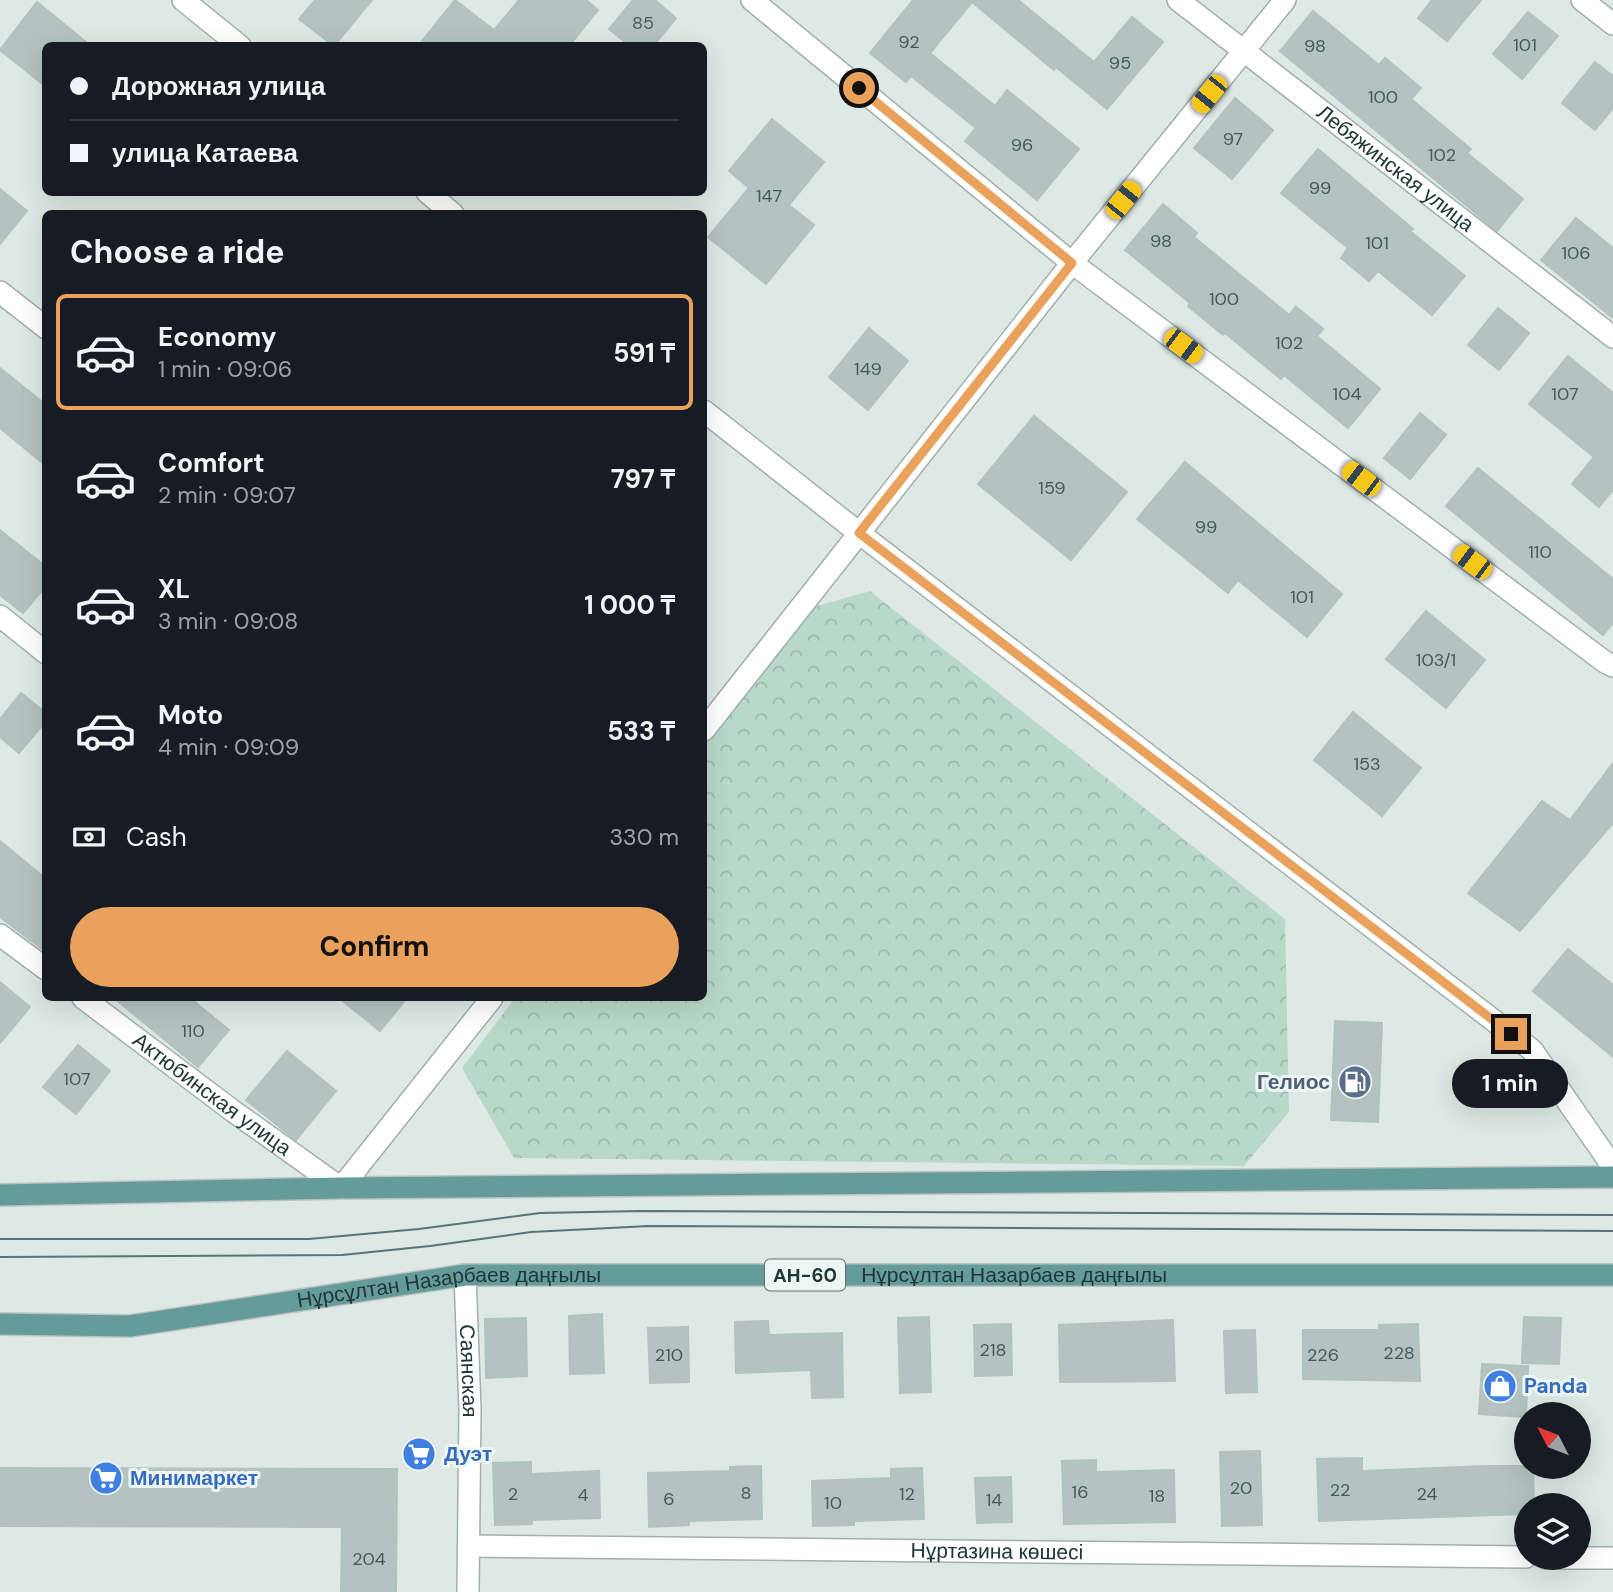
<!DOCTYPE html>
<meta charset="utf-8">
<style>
:root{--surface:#171b24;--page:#242831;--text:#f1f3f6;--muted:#9ea1a6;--line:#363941;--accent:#eaa15b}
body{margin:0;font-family:"DM Sans",sans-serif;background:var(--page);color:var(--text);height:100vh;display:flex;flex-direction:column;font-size:26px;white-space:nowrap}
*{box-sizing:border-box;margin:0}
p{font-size:23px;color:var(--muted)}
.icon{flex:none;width:38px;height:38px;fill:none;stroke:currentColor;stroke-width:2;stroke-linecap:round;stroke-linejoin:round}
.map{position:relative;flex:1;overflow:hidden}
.side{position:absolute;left:42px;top:210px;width:665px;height:791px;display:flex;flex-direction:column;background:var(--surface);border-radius:10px;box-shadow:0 7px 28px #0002}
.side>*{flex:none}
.top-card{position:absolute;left:42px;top:42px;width:665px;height:154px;border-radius:10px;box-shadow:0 7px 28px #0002;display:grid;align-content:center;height:154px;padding:0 28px;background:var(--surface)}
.needle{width:46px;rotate:312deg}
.buttons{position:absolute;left:1514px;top:1402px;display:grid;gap:14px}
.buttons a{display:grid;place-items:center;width:77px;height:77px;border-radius:50%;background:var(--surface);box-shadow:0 7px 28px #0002;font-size:35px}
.end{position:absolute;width:32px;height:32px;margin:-16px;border:9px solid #eaa15b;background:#111;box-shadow:0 0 0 4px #111}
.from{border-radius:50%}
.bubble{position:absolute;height:49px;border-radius:24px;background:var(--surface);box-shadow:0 7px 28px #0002;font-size:23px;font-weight:700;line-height:49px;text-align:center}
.car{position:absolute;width:21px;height:42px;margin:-21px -10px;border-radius:9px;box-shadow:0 0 5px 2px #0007;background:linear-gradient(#f5c518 24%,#345 0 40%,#f5c518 0 76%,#345 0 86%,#f5c518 0)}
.top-card b{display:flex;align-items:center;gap:24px;height:66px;font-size:26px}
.top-card b+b{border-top:2px solid var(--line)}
.top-card i{width:18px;height:18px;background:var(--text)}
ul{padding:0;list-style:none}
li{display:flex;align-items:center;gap:21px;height:116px;margin:0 14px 10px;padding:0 14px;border:4px solid transparent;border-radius:10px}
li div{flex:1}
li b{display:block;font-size:26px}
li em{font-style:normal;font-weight:700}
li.selected{border-color:var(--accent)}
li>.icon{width:63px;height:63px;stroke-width:1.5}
h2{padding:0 28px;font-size:32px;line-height:84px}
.pay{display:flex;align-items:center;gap:18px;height:77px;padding:0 28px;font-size:26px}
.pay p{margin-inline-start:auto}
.action{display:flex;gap:14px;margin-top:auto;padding:14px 28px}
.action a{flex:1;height:80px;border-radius:42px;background:var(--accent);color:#111;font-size:28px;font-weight:700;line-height:80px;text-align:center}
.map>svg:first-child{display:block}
</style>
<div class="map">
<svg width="1613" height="1592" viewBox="0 0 1613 1592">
<defs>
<pattern id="park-crowns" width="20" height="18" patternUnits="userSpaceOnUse" patternTransform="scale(1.75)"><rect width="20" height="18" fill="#b8d9c9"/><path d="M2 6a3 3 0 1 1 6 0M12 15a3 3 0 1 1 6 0" fill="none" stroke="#9ebbad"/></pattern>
</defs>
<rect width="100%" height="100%" fill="#dee9e6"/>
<path fill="url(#park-crowns)" d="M870 591 1285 919 1289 1112 1244 1166 514 1158 462 1068 515 998H704V745L806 609Z"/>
<path fill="#b4c3c0" stroke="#b1c2bf" stroke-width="2" d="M315 0H372L334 46 299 19Z
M455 0 494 30 519 0H586L598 10 569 46H418Z
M633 0H655L676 18 653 46H630L609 29Z
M913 0H1018L1094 62 1132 17 1163 42 1107 109 1056 67 1054 70 972 2 930 53 995 106 1007 90 1079 149 1037 200 965 141 976 128 911 76 906 82 870 53Z
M1432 0H1481L1447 41 1418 18Z
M37 2 91 46H46V87L0 50Z
M1313 11 1379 65 1385 58 1421 88 1411 99 1471 149 1467 153 1523 199 1497 231 1280 51Z
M1528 12 1558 36 1522 79 1493 54Z
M1595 62 1613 76V108L1595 130 1562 103Z
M1235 98 1273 130 1232 179 1194 148Z
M772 119 824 162 789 205 814 225 766 284 708 237 749 188 729 171Z
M1318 149 1413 229 1410 231 1465 276 1432 315 1378 271 1369 281 1341 258 1348 248 1281 193Z
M0 189 27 211 0 244Z
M1163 204 1197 233 1194 237 1289 315 1296 307 1323 329 1317 336 1380 389 1348 428 1284 375 1281 379 1225 333 1223 335 1188 306 1190 303 1125 250Z
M1576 218 1613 248V318L1541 260Z
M1498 308 1529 333 1499 370 1468 345Z
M869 328 908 361 868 410 829 377Z
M1568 356 1613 393V490L1599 507 1572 484 1594 457 1529 404Z
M0 368 46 405V466L0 428Z
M1420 413 1446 435 1410 479 1384 458Z
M1034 416 1127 492 1071 560 978 484Z
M1185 462 1342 594 1307 637 1238 580 1228 593 1137 519Z
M1478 468 1613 579V623L1603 635 1446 506Z
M0 530 46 567V586L23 613 0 595Z
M1426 611 1485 660 1446 708 1386 659Z
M21 693 46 713V721L19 753 0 737V719Z
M1353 712 1421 768 1382 816 1314 760Z
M1613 763V823L1520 931 1468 893 1542 801 1570 820Z
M0 841 46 879V952L0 917Z
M1568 949 1613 985V1057L1533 991Z
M0 982 30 1007 0 1043Z
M114 998H190L229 1030 198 1067Z
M339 998H407L380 1031Z
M1335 1021 1382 1023 1378 1122 1331 1120Z
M78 1045 110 1071 76 1114 43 1087Z
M287 1051 336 1091 296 1140 246 1100Z
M602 1314 604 1373 570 1374 569 1316Z
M929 1317 931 1392 900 1393 898 1318Z
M1524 1317 1561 1318 1559 1364 1522 1363Z
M526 1318 527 1376 486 1378 485 1319Z
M1173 1320 1175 1381 1060 1382 1059 1325Z
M768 1321 769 1335 842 1333 843 1397 812 1398 811 1370 736 1373 735 1322Z
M1011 1324 1012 1375 975 1376 974 1325Z
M1418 1324 1420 1381 1303 1379V1330H1379V1325Z
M688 1327 689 1382 650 1383 648 1328Z
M1255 1330 1257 1392 1226 1393 1224 1331Z
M1482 1364 1528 1366 1526 1417 1479 1414Z
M1260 1451 1262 1525 1222 1526 1220 1452Z
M1362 1458V1471L1487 1466H1533L1534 1505H1526V1514L1319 1521 1317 1459Z
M1096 1460V1472L1174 1470 1175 1522 1064 1524 1062 1461Z
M531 1462V1474L599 1471 600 1518 532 1520V1524L495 1525 493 1463Z
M761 1466 762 1519 689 1521V1525L649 1527 648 1473 730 1471V1467Z
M0 1468 397 1469 396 1592H341L342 1527 0 1526Z
M922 1468 924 1519 854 1521V1525L813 1526 812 1481 891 1478V1469Z
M1011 1477 1012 1522 977 1523 975 1478Z"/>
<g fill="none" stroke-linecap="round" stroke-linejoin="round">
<defs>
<g id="minor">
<path d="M183 0 240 46"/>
<path d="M752 0 1072 263 1605 662 1613 666"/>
<path id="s1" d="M1178 0 1613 337"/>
<path d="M1582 0 1613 24"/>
<path d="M427 192 453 214"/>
<path d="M0 292 46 328"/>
<path d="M704 411 859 533 1532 1050 1613 1167"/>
<path d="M0 616 46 653"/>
<path d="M704 730 1072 263 1285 0"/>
<path d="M0 935 46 969"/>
<path id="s2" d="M83 998 233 1111 341 1188 492 998"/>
<path id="s3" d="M465 1275 470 1409 468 1592"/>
<path id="s4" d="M469 1546 1526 1557"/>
<path d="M1546 1558H1613"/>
</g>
<g id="major">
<path d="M0 1195 341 1188 1613 1177"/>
<path id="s5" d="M0 1324 130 1326 465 1275H1613"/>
</g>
</defs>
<use href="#minor" stroke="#a1b0ae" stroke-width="24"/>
<use href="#major" stroke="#bcc3c3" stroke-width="24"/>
<use href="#minor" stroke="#fff" stroke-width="21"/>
<use href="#major" stroke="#659c9b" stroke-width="21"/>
<path stroke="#5a7373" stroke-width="2" d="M0 1239H309L419 1229 540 1213 641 1211 1613 1215
M0 1257 342 1255 430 1246 531 1232 649 1226 1613 1231"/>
</g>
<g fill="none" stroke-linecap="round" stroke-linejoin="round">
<path stroke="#eaa15b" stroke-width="9" d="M859 88 1072 263 859 533 1511 1034"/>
</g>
<defs>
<symbol id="fuel-disc" viewBox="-11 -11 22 22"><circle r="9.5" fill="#5c6f8a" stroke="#eef6f4"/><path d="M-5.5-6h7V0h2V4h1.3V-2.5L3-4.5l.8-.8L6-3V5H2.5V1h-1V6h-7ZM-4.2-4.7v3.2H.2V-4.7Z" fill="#fff"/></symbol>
<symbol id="shop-disc" viewBox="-11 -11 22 22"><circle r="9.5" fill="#3f7fe0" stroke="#eef6f4"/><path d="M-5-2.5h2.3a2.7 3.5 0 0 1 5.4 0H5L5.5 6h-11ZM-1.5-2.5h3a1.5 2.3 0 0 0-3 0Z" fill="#fff"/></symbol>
<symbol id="supermarket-disc" viewBox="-11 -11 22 22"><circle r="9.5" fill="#3f7fe0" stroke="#eef6f4"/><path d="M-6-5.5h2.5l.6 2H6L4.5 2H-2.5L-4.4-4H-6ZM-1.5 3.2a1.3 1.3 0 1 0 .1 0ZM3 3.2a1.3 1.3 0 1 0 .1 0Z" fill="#fff"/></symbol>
</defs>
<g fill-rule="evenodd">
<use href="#fuel-disc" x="1336" y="1063" width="38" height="38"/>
<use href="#shop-disc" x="1481" y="1367" width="38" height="38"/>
<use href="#supermarket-disc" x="400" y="1435" width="38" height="38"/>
<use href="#supermarket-disc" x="87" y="1459" width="38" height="38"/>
</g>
<g text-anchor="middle" stroke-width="6" stroke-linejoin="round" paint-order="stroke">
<g font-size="18" fill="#455a59">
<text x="643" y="29">85</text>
<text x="909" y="48">92</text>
<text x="1525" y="51">101</text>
<text x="1315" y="52">98</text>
<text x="1120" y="69">95</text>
<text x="1383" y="103">100</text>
<text x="1233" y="145">97</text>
<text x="1022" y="151">96</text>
<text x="1442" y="161">102</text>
<text x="1320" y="194">99</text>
<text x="769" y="202">147</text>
<text x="1161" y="247">98</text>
<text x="1377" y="249">101</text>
<text x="1576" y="259">106</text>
<text x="1224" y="305">100</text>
<text x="1289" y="349">102</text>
<text x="868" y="375">149</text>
<text x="1347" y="400">104</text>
<text x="1565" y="400">107</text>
<text x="1052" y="494">159</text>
<text x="1206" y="533">99</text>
<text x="1540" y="558">110</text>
<text x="1302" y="603">101</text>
<text x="1436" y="666">103/1</text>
<text x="1367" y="770">153</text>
<text x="193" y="1037">110</text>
<text x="77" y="1085">107</text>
<text x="993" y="1356">218</text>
<text x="1399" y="1359">228</text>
<text x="669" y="1361">210</text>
<text x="1323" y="1361">226</text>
<text x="1241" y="1494">20</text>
<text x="1340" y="1496">22</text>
<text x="1080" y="1498">16</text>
<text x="746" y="1499">8</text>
<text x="513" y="1500">2</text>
<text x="907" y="1500">12</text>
<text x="1427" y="1500">24</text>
<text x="583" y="1501">4</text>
<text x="1157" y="1502">18</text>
<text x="669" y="1505">6</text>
<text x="994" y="1506">14</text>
<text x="833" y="1509">10</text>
<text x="369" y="1565">204</text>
</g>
<rect fill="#eef6f4" stroke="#5e7070" stroke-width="2" x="765" y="1259.5" width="80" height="31" rx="5"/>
<g font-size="19" font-weight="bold" fill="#203737">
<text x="805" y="1282">АН-60</text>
</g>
<g font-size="21" fill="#203737" stroke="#eef6f4">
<text dy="7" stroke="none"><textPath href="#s1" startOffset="275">Лебяжинская улица</textPath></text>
<text dy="7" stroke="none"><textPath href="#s2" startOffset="161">Актюбинская улица</textPath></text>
<text dy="7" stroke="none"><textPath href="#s5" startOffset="1018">Нұрсұлтан Назарбаев даңғылы</textPath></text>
<text dy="7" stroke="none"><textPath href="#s5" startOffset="452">Нұрсұлтан Назарбаев даңғылы</textPath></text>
<text dy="7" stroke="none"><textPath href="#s3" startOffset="96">Саянская</textPath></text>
<text dy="7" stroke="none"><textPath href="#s4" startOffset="528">Нұртазина көшесі</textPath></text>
</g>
<g font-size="21" font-weight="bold" fill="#4e5e75" stroke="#eef6f4" text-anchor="end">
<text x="1330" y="1089">Гелиос</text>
</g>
<g font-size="21" font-weight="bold" fill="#366cbe" stroke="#eef6f4" text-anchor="start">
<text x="1524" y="1393">Panda</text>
<text x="444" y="1461">Дуэт</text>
<text x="130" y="1485">Минимаркет</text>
</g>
</g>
</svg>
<div class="buttons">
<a><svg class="needle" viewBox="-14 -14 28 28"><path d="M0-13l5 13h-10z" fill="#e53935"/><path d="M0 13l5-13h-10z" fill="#9ea1a6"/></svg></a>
<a><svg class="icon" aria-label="layers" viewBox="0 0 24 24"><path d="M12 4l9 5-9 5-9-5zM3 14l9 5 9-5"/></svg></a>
</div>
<i class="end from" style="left:859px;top:88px"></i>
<i class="end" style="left:1511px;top:1034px"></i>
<div class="bubble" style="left:1452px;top:1059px;width:116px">1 min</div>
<i class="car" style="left:1209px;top:94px;rotate:219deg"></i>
<i class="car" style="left:1123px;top:200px;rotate:39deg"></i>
<i class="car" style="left:1183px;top:346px;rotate:127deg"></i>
<i class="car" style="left:1361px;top:479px;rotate:307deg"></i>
<i class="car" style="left:1472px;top:562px;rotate:307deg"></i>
<div class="top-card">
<b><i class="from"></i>Дорожная улица</b>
<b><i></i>улица Катаева</b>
</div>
<section class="side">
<h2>Choose a ride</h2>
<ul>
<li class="selected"><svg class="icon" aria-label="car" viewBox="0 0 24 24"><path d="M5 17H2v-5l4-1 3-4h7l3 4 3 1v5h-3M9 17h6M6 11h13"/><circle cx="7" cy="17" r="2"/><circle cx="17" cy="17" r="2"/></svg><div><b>Economy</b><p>1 min · 09:06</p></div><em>591 ₸</em></li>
<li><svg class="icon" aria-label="car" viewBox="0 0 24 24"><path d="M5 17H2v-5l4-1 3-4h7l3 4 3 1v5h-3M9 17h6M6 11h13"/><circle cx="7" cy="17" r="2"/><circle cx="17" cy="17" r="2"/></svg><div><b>Comfort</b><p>2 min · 09:07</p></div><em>797 ₸</em></li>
<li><svg class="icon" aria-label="car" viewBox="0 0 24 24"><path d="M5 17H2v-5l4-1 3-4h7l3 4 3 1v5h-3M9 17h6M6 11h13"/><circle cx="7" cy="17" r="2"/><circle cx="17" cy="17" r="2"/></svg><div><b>XL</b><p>3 min · 09:08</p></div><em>1 000 ₸</em></li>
<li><svg class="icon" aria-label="car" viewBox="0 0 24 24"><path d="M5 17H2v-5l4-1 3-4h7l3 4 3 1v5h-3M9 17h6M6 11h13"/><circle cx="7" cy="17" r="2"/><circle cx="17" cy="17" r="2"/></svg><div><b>Moto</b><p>4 min · 09:09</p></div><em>533 ₸</em></li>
</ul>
<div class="pay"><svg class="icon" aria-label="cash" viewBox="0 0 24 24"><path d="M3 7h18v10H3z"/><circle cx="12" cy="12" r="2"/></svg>Cash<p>330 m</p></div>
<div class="action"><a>Confirm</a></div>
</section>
</div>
